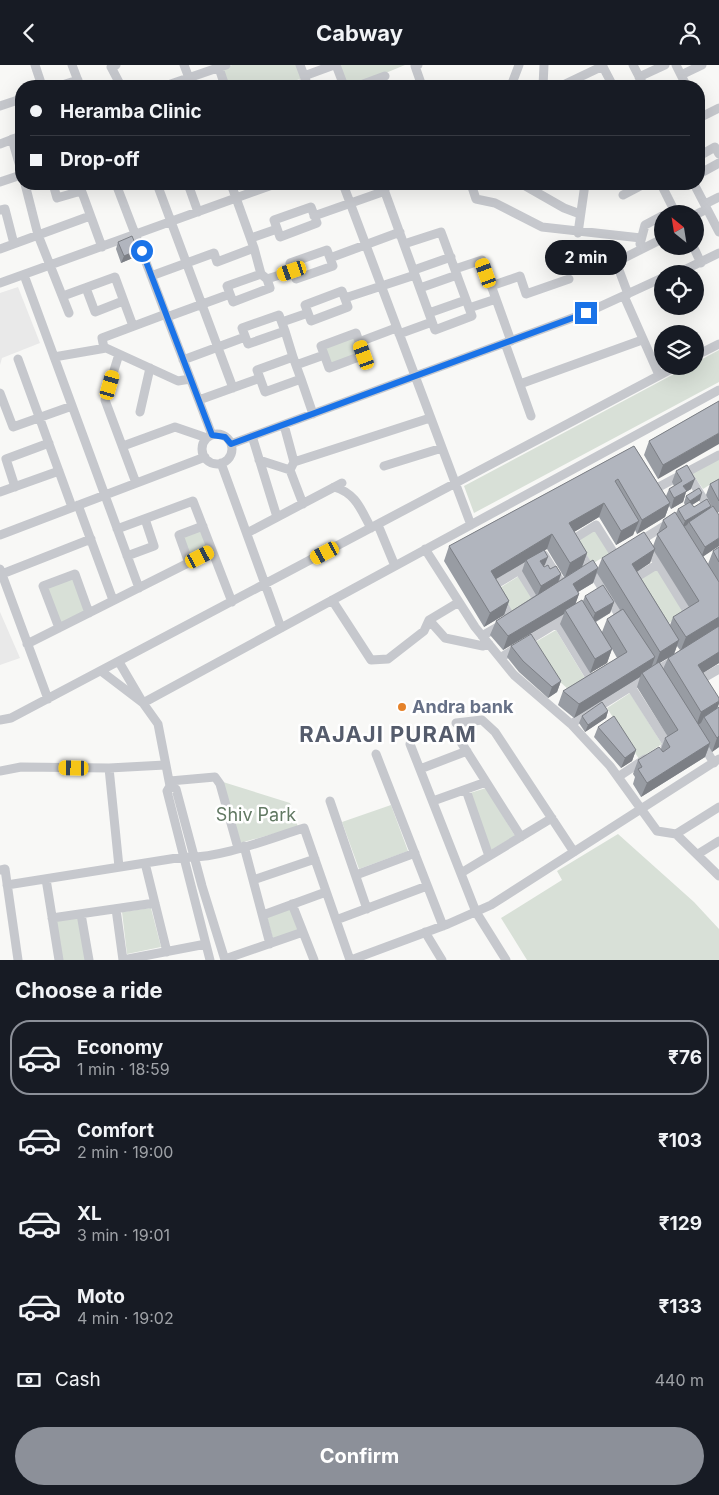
<!DOCTYPE html>
<meta charset="utf-8">
<style>
:root{--surface:#171b24;--page:#20242c;--text:#f1f3f6;--muted:#9ea1a6;--line:#363941;--accent:#8c9099}
body{margin:0;font-family:Inter,sans-serif;background:var(--page);color:var(--text);height:100vh;display:flex;flex-direction:column;font-size:19px;white-space:nowrap}
*{box-sizing:border-box;margin:0}
p{font-size:16px;color:var(--muted)}
.icon{flex:none;width:28px;height:28px;fill:none;stroke:currentColor;stroke-width:2;stroke-linecap:round;stroke-linejoin:round}
.map{position:relative;height:895px;overflow:hidden}
.drawer{display:flex;flex-direction:column;background:var(--surface);flex:1}
.drawer>*{flex:none}
.hud{position:absolute;left:15px;top:15px;width:690px;height:110px;border-radius:20px;box-shadow:0 5px 20px #0002;display:grid;align-content:center;height:110px;padding:0 15px;background:var(--surface)}
.needle{width:32px;rotate:330deg}
.controls{position:absolute;left:654px;top:140px;display:grid;gap:10px}
.controls a{display:grid;place-items:center;width:50px;height:50px;border-radius:50%;background:var(--surface);box-shadow:0 5px 20px #0002;font-size:25px}
.end{position:absolute;width:22px;height:22px;margin:-11px;border:6px solid #1a73e8;background:#fff;box-shadow:0 0 0 2px #fff}
.from{border-radius:50%}
.bubble{position:absolute;height:35px;border-radius:18px;background:var(--surface);box-shadow:0 5px 20px #0002;font-size:16px;font-weight:700;line-height:35px;text-align:center}
.car{position:absolute;width:15px;height:30px;margin:-15px -8px;border-radius:6px;box-shadow:0 0 4px 1px #0007;background:linear-gradient(#f5c518 24%,#345 0 40%,#f5c518 0 76%,#345 0 86%,#f5c518 0)}
.hud b{display:flex;align-items:center;gap:18px;height:48px;font-size:19px}
.hud b+b{border-top:1px solid var(--line)}
.hud i{width:12px;height:12px;background:var(--text)}
ul{padding:0;list-style:none}
li{display:flex;align-items:center;gap:15px;height:75px;margin:0 10px 8px;padding:0 5px;border:2px solid transparent;border-radius:20px}
li div{flex:1}
li b{display:block;font-size:19px}
li em{font-style:normal;font-weight:700}
li.selected{border-color:var(--accent)}
li>.icon{width:45px;height:45px;stroke-width:1.5}
h2{padding:0 15px;font-size:22px;line-height:60px}
.pay{display:flex;align-items:center;gap:12px;height:55px;padding:0 15px;font-size:19px}
.pay p{margin-inline-start:auto}
.primary-button{display:flex;gap:10px;margin-top:auto;padding:10px 15px}
.primary-button a{flex:1;height:58px;border-radius:30px;background:var(--accent);color:#fff;font-size:20px;font-weight:700;line-height:58px;text-align:center}
header{display:flex;justify-content:space-between;align-items:center;height:65px;padding:0 15px;background:var(--surface);font-size:22px;font-weight:700}
.map>svg:first-child{display:block}
</style>
<header><svg class="icon" aria-label="back" viewBox="0 0 24 24"><path d="M15 5l-7 7 7 7"/></svg>Cabway<svg class="icon" aria-label="person" viewBox="0 0 24 24"><circle cx="12" cy="8" r="4"/><path d="M4 21q1-7 8-7t8 7"/></svg></header>
<div class="map">
<svg width="719" height="895" viewBox="0 0 719 895">
<rect width="100%" height="100%" fill="#f8f8f6"/>
<path fill="#e9e9e9" d="M18 222 40 278 2 293 0 300V228Z
M0 547 20 593 0 600Z"/>
<path fill="#d8e0d7" d="M232 0H298L303 13 280 21H227L221 4Z
M339 0H405L354 21H345Z
M356 269 363 290 329 302 322 282Z
M719 285V317L474 448 464 421 689 301H695V298Z
M719 394V414L703 424 692 408Z
M203 463 211 485 189 496 180 471Z
M595 465 610 488 592 499 578 475Z
M657 504 684 548 666 560 638 515Z
M74 511 88 547 59 561 44 522Z
M519 511 533 534 512 547 498 524Z
M556 565 585 613 568 624 550 608 532 579Z
M630 628 662 679 639 694 607 643Z
M223 717 290 738 298 762 240 778Z
M486 723 515 771 491 785 470 728Z
M391 740 408 786 359 804 342 757Z
M618 769 694 837 719 864V895H527L501 853 562 815 557 806Z
M151 843 161 882 127 889 122 847Z
M291 843 298 866 273 874 267 852Z
M79 852 86 895H61L56 855Z"/>
<g fill="none" stroke-linecap="round" stroke-linejoin="round">
<path stroke="#c6c8cd" stroke-width="9" d="M35 0 42 21
M72 0 80 21
M116 0 111 2 121 21
M184 0 189 13
M300 0 308 21
M336 0 344 21
M418 0 415 1 422 21
M602 0 613 21
M633 0 644 21
M676 0 685 18 679 21
M219 3 225 21
M681 10 702 0
M304 11 334 0
M639 12 665 0
M59 21 78 15
M165 21 226 0
M296 21 306 17
M358 21 385 11
M511 21 519 0
M543 21 544 0
M561 21 603 1
M0 41 21 34
M699 53 719 43
M12 74 21 105
M0 79 21 71
M699 91 715 82 719 89
M699 109 719 98
M0 117 21 110
M25 119 38 170 69 248
M53 119 57 133 81 126
M79 119 102 182
M116 119 212 370
M157 119 233 323
M188 119 198 147
M343 119 471 460
M382 119 435 265 472 251 441 167 404 179
M471 119 476 134 495 138 542 162 641 173
M522 119 564 143 580 149
M661 119 676 149
M694 119 719 167
M623 130 644 119
M705 139 719 132
M311 142 317 158 280 172 274 155Z
M0 145 5 144 14 179
M695 150 707 144
M314 151 385 126
M578 168 585 119
M251 173 277 164
M640 179 645 160 662 151
M693 181 701 198
M254 183 261 209
M0 184 90 151
M327 185 333 201 296 214 290 198Z
M330 193 400 167
M455 204 482 195 511 276
M414 205 451 192
M261 209 267 214 270 223 233 237 227 221Z
M676 209 719 188
M24 210 139 523
M151 211 214 188 217 197 254 183 231 119
M267 214 292 206
M0 218 275 119
M491 221 520 211 526 229 569 214
M86 223 95 247 123 236
M420 223 457 210
M342 226 348 242 311 256 305 240Z
M628 229 616 197 662 174
M63 231 115 212 133 261
M624 231 659 310
M345 233 415 210
M469 243 496 234
M429 248 466 235
M279 250 285 266 248 279 242 263Z
M167 252 230 229
M282 257 308 248
M285 266 293 292
M356 268 364 290 329 303 321 281Z
M399 269 432 257
M359 277 396 263
M505 278 531 351
M104 283 102 273 166 249
M119 289 105 335 136 418
M695 291 719 279
M54 292 106 283 178 316 190 314
M293 292 301 314 265 327 257 305Z
M18 294 72 442
M183 295 245 272
M296 300 324 290
M301 314 313 349
M520 319 642 275
M0 328 13 362 72 341
M199 335 260 313
M140 347 150 303
M284 360 294 397 290 405 303 439
M202 384a15 15 0 1 1 30 0a15 15 0 1 1-30 0Z
M252 371 277 452
M231 379 586 248 662 213
M123 381 175 362 207 373
M259 395 290 405
M294 397 430 353
M221 398 281 563
M384 401 442 383
M687 408 719 459
M15 422 6 394 49 378
M334 422C356 428 361 445 371 463
M655 424 719 390
M0 427 59 406
M78 440 113 535
M378 460 395 501
M117 464 193 436 232 537
M247 468 342 418
M0 470 205 392
M638 477 669 458
M647 481 689 549 685 552
M425 484 475 562 514 610 571 659 610 701 657 766 676 769 719 811
M615 490 596 460 572 475 623 556
M127 491 154 481 145 454
M189 498 179 470 203 461
M0 504 48 634
M519 505 539 537
M2 509 91 474
M633 517 632 515 658 499
M332 535 371 595 388 594 424 566 429 555
M459 537 429 555 445 573 483 581 489 579
M511 553 493 521 544 490 564 522
M557 558 591 614
M59 563 43 521 75 509 89 548
M482 571 503 559
M27 579 212 486
M500 593 570 550
M119 597 143 638 719 325
M101 606 143 638 158 659 170 721 167 726 210 895
M702 618 700 615 719 604
M631 622 668 680 665 682
M0 655 11 653 677 301
M456 658 482 655 495 667 574 787
M571 659 674 595
M459 674 521 772
M701 677 714 698
M410 679 476 847 506 895
M376 689 443 861
M109 703 119 802
M420 704 467 686
M0 706 21 702 109 703 165 700
M618 712 645 694
M170 716 215 712 220 719 238 783
M170 721 176 724 202 821 225 895
M466 725 489 791
M330 736 367 844
M433 736 486 717
M676 769 719 742
M244 781 270 879
M698 789 719 776
M145 798 167 887
M0 805 5 804 18 895
M461 808 552 753
M356 810 415 788
M46 814 59 895
M253 815 315 794
M7 820 183 792C217 795 271 773 304 763L350 895
M292 839 314 895
M116 844 123 895
M81 849 89 895
M263 850 326 827
M52 853 155 838
M336 855 427 821
M425 867 442 895
M225 894 303 867
M123 895 206 879
M351 895 448 859 491 840 719 694"/>
</g>
<path fill="#989ca3" fill-rule="evenodd" d="M118 177 135 192 121 198 116 184Z
M719 336 658 414 644 390 649 376Z
M634 381 666 431 669 424 674 421 672 417 676 406 691 424 686 427 683 437 671 444 669 441 665 452 637 469 635 465 633 470 616 480 599 452 574 467 587 488 582 502 598 503 602 493 653 481 663 455 676 448 678 444 685 440 684 438 686 431 700 435 692 440 694 442 710 443 712 442 706 430 710 419 719 414V447L717 448 719 481 703 491 708 499 713 486 719 482V598L703 608 717 643 719 682 712 687 709 682 705 692 641 732 633 719 635 712 633 709 638 695 661 684 665 673 668 672 637 622 640 612 574 653 558 640 563 626 617 593 612 584 607 598 590 608 560 559 564 549 503 585 490 570 496 556 536 530 522 506 525 497 496 514 509 536 504 550 484 562 444 496 449 481ZM547 484 564 512 559 516 561 509 550 504 544 502V485ZM654 486 689 542 673 552 670 560 637 507 650 498ZM597 508 620 545 607 554 602 567 596 557 610 548 614 537 585 531 583 536 575 539 579 529 578 527 593 518ZM677 581 680 585 674 589ZM668 593 663 604 659 598Z
M511 581 561 616 557 627 548 633 519 607 507 592Z
M608 646 606 653 585 667 579 658 582 651Z
M598 662 636 685 632 696 621 703 594 672Z"/>
<path fill="#7c7f85" d="M138 185 135 192 121 198 124 191Z
M719 368V379L658 414 663 400Z
M695 414 691 424 686 427 683 437 671 444 674 433 683 421Z
M702 428 700 435 687 443 690 436Z
M604 438 599 452 564 473 569 458Z
M670 438 665 452 637 469 642 455Z
M711 441 708 448 689 457 687 460 682 463 685 456Z
M639 456 633 470 616 480 621 466Z
M552 469 547 484 526 496V495L525 497 486 520 491 506Z
M719 473V481L701 493 705 482Z
M655 484 650 498 627 513 632 499Z
M587 488 582 502 565 512 570 498Z
M548 492 544 502 540 496Z
M598 503 593 518 568 533 573 519Z
M561 509 557 520 537 532 541 521Z
M579 529 574 543 565 545 564 549 503 585 508 571Z
M509 536 504 550 484 562 490 548Z
M614 537 610 548 591 559 595 548Z
M719 552V563L680 587 686 572Z
M679 575 674 589 655 601 660 587Z
M612 584 607 598 590 608 595 594Z
M719 587V598L693 614 698 600Z
M655 592 650 606 642 608 640 612 574 653 579 639Z
M561 616 557 627 548 633 552 622Z
M719 636V639L715 649 704 652 701 658 696 661 701 647Z
M608 646 606 653 585 667 588 660Z
M719 671V682L712 687 717 673Z
M710 678 705 692 641 732 647 718Z
M636 685 632 696 621 703 625 693Z"/>
<path fill="#b1b5be" stroke="#7c7f85" d="M132 171 138 185 124 191 118 177Z
M719 336V368L663 400 649 376Z
M634 381 670 438 642 455 618 414 615 416 639 456 621 466 604 438 569 458 587 488 570 498 552 469 491 506 509 536 490 548 449 481Z
M687 400 695 414 683 421 687 426 674 433 669 424 682 416 676 406Z
M719 414V436L710 419Z
M699 423 702 428 690 436 686 431Z
M707 434 711 441 685 456 678 444 690 437 694 442Z
M713 441 719 450V473L705 482 689 457Z
M675 447 719 517V552L686 572 673 552 699 536 657 469 667 462 663 455Z
M644 467 655 484 632 499 679 575 660 587 602 493Z
M719 482V497L713 486Z
M544 485 548 492 540 496 544 502 548 500 550 504 556 501 561 509 541 521 526 495Z
M593 495 598 503 573 519 579 529 508 571 496 556Z
M603 520 614 537 595 548 585 531Z
M582 535 612 584 595 594 565 545Z
M623 544 655 592 579 639 563 626 627 587 607 554Z
M719 561V587L698 600 719 633V636L701 647 668 593Z
M531 569 561 616 552 622 523 596 511 581Z
M659 597 710 678 647 718 638 704 642 702 638 695 659 682 663 687 670 682 665 673 678 665 642 608Z
M602 637 608 646 588 660 582 651Z
M719 642V671L717 673 704 652Z
M614 651 636 685 625 693 598 662Z"/>
<g fill="none" stroke-linecap="round" stroke-linejoin="round">
<path stroke="#1a73e8" stroke-width="6" d="M142 186 212 370 225 372 231 379 586 248"/>
</g>
<circle fill="#e58229" stroke="#fff" stroke-width="2" cx="402" cy="642" r="5"/>
<g text-anchor="middle" stroke-width="5" stroke-linejoin="round" paint-order="stroke">
<g font-size="18" font-weight="bold" fill="#677187" stroke="#fff" text-anchor="start">
<text x="412" y="648">Andra bank</text>
</g>
<g font-size="18" fill="#627963" stroke="#fff">
<text x="256" y="756">Shiv Park</text>
</g>
<g font-size="22" font-weight="bold" letter-spacing="1" fill="#555c6c" stroke="#fff">
<text x="388" y="677">RAJAJI PURAM</text>
</g>
</g>
</svg>
<div class="controls">
<a><svg class="needle" viewBox="-14 -14 28 28"><path d="M0-13l5 13h-10z" fill="#e53935"/><path d="M0 13l5-13h-10z" fill="#9ea1a6"/></svg></a>
<a><svg class="icon" aria-label="locate" viewBox="0 0 24 24"><circle cx="12" cy="12" r="6"/><path d="M12 2v4M12 18v4M2 12h4M18 12h4"/></svg></a>
<a><svg class="icon" aria-label="layers" viewBox="0 0 24 24"><path d="M12 4l9 5-9 5-9-5zM3 14l9 5 9-5"/></svg></a>
</div>
<i class="end from" style="left:142px;top:186px"></i>
<i class="end" style="left:586px;top:248px"></i>
<div class="bubble" style="left:545px;top:175px;width:82px">2 min</div>
<i class="car" style="left:292px;top:206px;rotate:251deg"></i>
<i class="car" style="left:486px;top:208px;rotate:340deg"></i>
<i class="car" style="left:364px;top:290px;rotate:340deg"></i>
<i class="car" style="left:110px;top:320px;rotate:16deg"></i>
<i class="car" style="left:325px;top:488px;rotate:242deg"></i>
<i class="car" style="left:200px;top:492px;rotate:63deg"></i>
<i class="car" style="left:74px;top:703px;rotate:271deg"></i>
<div class="hud">
<b><i class="from"></i>Heramba Clinic</b>
<b><i></i>Drop-off</b>
</div>
</div>
<section class="drawer">
<h2>Choose a ride</h2>
<ul>
<li class="selected"><svg class="icon" aria-label="car" viewBox="0 0 24 24"><path d="M5 17H2v-5l4-1 3-4h7l3 4 3 1v5h-3M9 17h6M6 11h13"/><circle cx="7" cy="17" r="2"/><circle cx="17" cy="17" r="2"/></svg><div><b>Economy</b><p>1 min · 18:59</p></div><em>₹76</em></li>
<li><svg class="icon" aria-label="car" viewBox="0 0 24 24"><path d="M5 17H2v-5l4-1 3-4h7l3 4 3 1v5h-3M9 17h6M6 11h13"/><circle cx="7" cy="17" r="2"/><circle cx="17" cy="17" r="2"/></svg><div><b>Comfort</b><p>2 min · 19:00</p></div><em>₹103</em></li>
<li><svg class="icon" aria-label="car" viewBox="0 0 24 24"><path d="M5 17H2v-5l4-1 3-4h7l3 4 3 1v5h-3M9 17h6M6 11h13"/><circle cx="7" cy="17" r="2"/><circle cx="17" cy="17" r="2"/></svg><div><b>XL</b><p>3 min · 19:01</p></div><em>₹129</em></li>
<li><svg class="icon" aria-label="car" viewBox="0 0 24 24"><path d="M5 17H2v-5l4-1 3-4h7l3 4 3 1v5h-3M9 17h6M6 11h13"/><circle cx="7" cy="17" r="2"/><circle cx="17" cy="17" r="2"/></svg><div><b>Moto</b><p>4 min · 19:02</p></div><em>₹133</em></li>
</ul>
<div class="pay"><svg class="icon" aria-label="cash" viewBox="0 0 24 24"><path d="M3 7h18v10H3z"/><circle cx="12" cy="12" r="2"/></svg>Cash<p>440 m</p></div>
<div class="primary-button"><a>Confirm</a></div>
</section>
